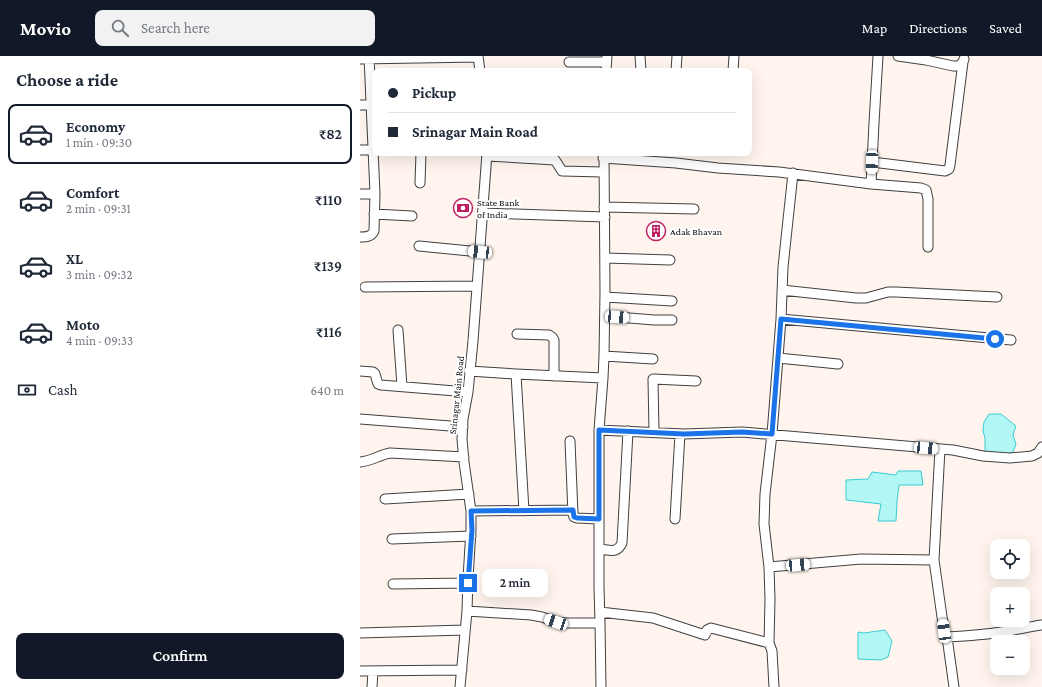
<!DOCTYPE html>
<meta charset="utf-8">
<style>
:root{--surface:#fff;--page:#f2f2f3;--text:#1f2937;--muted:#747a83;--line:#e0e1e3;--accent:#111827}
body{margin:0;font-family:"Crimson Pro",serif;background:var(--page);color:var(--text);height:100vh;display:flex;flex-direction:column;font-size:15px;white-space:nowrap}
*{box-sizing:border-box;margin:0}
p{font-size:13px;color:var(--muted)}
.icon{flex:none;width:22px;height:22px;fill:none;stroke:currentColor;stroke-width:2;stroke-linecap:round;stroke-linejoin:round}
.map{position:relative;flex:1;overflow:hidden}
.details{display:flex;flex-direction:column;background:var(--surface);width:360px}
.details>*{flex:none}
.guide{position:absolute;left:12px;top:12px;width:380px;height:88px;border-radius:8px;box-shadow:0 4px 16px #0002;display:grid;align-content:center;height:88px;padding:0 16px;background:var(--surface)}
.buttons{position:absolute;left:630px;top:483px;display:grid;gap:8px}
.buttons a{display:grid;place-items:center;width:40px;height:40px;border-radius:8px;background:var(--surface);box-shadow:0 4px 16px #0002;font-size:20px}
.end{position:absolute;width:18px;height:18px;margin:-9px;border:5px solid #1a73e8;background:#fff;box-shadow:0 0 0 2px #fff}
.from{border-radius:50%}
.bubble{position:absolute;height:28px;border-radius:8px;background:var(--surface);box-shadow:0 4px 16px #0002;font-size:13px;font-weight:600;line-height:28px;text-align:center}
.car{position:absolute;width:12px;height:24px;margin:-12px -6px;border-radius:5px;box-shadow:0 0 3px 1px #0007;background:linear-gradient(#fff 24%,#345 0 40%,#fff 0 76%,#345 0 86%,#fff 0)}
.guide b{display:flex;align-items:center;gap:14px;height:38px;font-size:15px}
.guide b+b{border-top:1px solid var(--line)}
.guide i{width:10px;height:10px;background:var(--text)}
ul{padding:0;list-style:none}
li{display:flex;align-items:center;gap:12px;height:60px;margin:0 8px 6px;padding:0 8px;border:2px solid transparent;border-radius:8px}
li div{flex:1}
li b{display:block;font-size:15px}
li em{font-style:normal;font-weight:600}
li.selected{border-color:var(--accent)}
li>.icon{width:36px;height:36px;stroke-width:1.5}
h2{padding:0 16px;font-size:18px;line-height:48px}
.pay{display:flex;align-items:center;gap:10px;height:44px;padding:0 16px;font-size:15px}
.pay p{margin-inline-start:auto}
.button{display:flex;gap:8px;margin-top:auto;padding:8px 16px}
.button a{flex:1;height:46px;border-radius:8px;background:var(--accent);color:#fff;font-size:16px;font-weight:600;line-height:46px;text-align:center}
header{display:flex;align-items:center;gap:24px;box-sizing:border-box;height:56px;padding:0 20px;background:var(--accent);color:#fff}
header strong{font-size:19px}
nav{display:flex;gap:22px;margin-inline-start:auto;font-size:14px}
.search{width:280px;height:36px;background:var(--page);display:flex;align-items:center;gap:10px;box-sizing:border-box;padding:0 14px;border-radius:8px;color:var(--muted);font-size:15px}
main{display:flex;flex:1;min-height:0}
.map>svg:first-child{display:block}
</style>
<header>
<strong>Movio</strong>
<div class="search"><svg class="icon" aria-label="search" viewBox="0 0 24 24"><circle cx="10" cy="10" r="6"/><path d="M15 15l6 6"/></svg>Search here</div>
<nav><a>Map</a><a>Directions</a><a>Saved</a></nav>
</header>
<main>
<section class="details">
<h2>Choose a ride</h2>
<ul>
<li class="selected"><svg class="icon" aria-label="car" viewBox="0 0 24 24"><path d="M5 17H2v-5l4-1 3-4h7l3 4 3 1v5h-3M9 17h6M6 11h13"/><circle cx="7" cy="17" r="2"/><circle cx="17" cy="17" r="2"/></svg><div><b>Economy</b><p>1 min · 09:30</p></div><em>₹82</em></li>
<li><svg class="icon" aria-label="car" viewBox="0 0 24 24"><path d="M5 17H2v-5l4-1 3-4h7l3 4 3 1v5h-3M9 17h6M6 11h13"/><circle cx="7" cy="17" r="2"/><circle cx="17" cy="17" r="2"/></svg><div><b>Comfort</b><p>2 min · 09:31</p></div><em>₹110</em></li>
<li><svg class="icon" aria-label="car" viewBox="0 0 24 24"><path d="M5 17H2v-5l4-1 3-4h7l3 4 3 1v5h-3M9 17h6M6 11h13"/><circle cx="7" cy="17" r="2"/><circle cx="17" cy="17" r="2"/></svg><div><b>XL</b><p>3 min · 09:32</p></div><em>₹139</em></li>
<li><svg class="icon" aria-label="car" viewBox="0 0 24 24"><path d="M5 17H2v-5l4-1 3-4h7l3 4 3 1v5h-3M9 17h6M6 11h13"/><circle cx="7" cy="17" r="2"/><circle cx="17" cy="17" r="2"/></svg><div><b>Moto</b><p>4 min · 09:33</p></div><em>₹116</em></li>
</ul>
<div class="pay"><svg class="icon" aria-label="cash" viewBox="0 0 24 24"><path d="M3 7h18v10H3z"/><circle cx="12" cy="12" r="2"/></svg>Cash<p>640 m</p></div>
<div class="button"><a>Confirm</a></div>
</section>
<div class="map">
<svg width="682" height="631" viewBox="0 0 682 631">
<rect width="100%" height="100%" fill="#fff5ee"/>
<path fill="#b2f7f6" stroke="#38cdcf" d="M629 358H641L656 370 653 379 656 388 653 396 643 400 625 396V382L623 375 624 366Z
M538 415H561L563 429H539L537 445 536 465H518L521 448 486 444V424L508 423 512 416 536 419Z
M525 574 532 585 528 601 521 604 498 603V576L504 577Z"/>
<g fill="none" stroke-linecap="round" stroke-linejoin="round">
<defs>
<path id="street" d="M118 0 120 15
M280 0 281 15
M538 0 566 4 593 10H599L603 6 604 3
M0 3 118 1
M209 6H246
M246 15 247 0
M316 15 317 0
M373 15 374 0
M0 49H11
M0 94H12
M127 100 195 104 202 115 243 116
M243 102 316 107 358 112 419 116 511 128 514 67 518 0
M512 106 585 115 589 113 590 109 603 6
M60 127 61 97
M511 128 561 132 566 134 568 143V191
M0 138H15
M244 151 334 153
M123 157 245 161
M14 158 52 160
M0 181C6 181 11 181 14 175L15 138 9 0
M59 190 120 196
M245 202 310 204
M5 231 117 230
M422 234 496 242H506L528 236H536L637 241
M245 241 312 245
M245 260 294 264H312
M421 263 651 284
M38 274 42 330
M157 278 189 279 192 281 194 284V320
M244 300 293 303
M418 302 478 308
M0 315 13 316 15 318 18 328 21 329 108 336
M109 315 156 318 243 322 239 374V531L240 567 241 631
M156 318 164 455
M243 322 244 300 245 236 244 97
M0 363 103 371
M239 374 324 378 382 376 593 394 623 400 650 402 672 400 678 397 682 391
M294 376 293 323 336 325
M210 385 213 458 214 461 217 462 239 463
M580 393 574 504 584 575 587 581 594 631
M0 406C12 405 19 399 30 397L104 401
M25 443 109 438
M111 455 213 454
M315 463 320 378
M32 483 111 480
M239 493C250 494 257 498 262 487L268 375
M409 511 501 503 574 504
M33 528 108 527
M107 555 171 559 182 561 196 566 206 567H240
M240 556 293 562 345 579 347 574 351 572 409 587
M0 577 105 574
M587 581C605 580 623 579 641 576 655 574 668 571 682 569
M0 615 102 614
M12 631 13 615
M100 631 107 555 108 522 111 474V455L104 406 102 383 103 363 108 336 113 285 127 97
M414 631 412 595 409 587 410 543 409 511 404 468 405 438 412 378 421 263 423 211 433 117"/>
</defs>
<use href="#street" stroke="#404040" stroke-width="11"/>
<use href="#street" stroke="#fff" stroke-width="9"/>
</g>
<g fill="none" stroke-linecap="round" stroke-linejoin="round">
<path stroke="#1a73e8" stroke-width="5" d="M108 527 112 474 111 455 213 454 214 461 217 462 239 463V374L324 378 382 376 412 378 421 263 635 283"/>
</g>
<defs>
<symbol id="bank-ring" viewBox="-11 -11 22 22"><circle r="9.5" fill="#fff" stroke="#c02367" stroke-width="1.5"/><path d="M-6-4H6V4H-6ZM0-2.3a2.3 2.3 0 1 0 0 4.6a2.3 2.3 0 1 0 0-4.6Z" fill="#c02367"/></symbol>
<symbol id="building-ring" viewBox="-11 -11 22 22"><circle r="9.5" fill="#fff" stroke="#c02367" stroke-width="1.5"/><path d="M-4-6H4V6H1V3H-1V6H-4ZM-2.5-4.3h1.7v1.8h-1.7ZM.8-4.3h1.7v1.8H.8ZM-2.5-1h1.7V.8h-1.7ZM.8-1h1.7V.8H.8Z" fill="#c02367"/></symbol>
</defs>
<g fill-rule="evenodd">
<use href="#bank-ring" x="92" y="141" width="22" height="22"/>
<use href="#building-ring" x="285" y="164" width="22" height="22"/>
</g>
<g text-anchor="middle" stroke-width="4" stroke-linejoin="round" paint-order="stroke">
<g font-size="10" fill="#0d0d0d" stroke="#fff" text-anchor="start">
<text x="117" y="150">State Bank<tspan x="117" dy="12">of India</tspan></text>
<text x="310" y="179">Adak Bhavan</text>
</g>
<g font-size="10" fill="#0d0d0d" stroke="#fff">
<text transform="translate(96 339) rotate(-84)" y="4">Srinagar Main Road</text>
</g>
</g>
</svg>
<div class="buttons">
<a><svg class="icon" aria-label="locate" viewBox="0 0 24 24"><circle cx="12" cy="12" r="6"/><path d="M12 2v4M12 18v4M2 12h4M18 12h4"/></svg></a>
<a>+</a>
<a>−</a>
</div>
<i class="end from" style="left:635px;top:283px"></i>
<i class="end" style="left:108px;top:527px"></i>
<div class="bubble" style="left:122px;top:513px;width:66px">2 min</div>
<i class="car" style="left:512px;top:106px;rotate:182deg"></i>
<i class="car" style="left:120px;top:196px;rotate:276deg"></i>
<i class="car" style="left:257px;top:261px;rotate:94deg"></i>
<i class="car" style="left:566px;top:392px;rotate:95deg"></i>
<i class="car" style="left:438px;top:509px;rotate:86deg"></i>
<i class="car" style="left:196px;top:566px;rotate:289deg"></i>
<i class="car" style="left:584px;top:575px;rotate:352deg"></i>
<div class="guide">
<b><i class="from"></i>Pickup</b>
<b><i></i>Srinagar Main Road</b>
</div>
</div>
</main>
